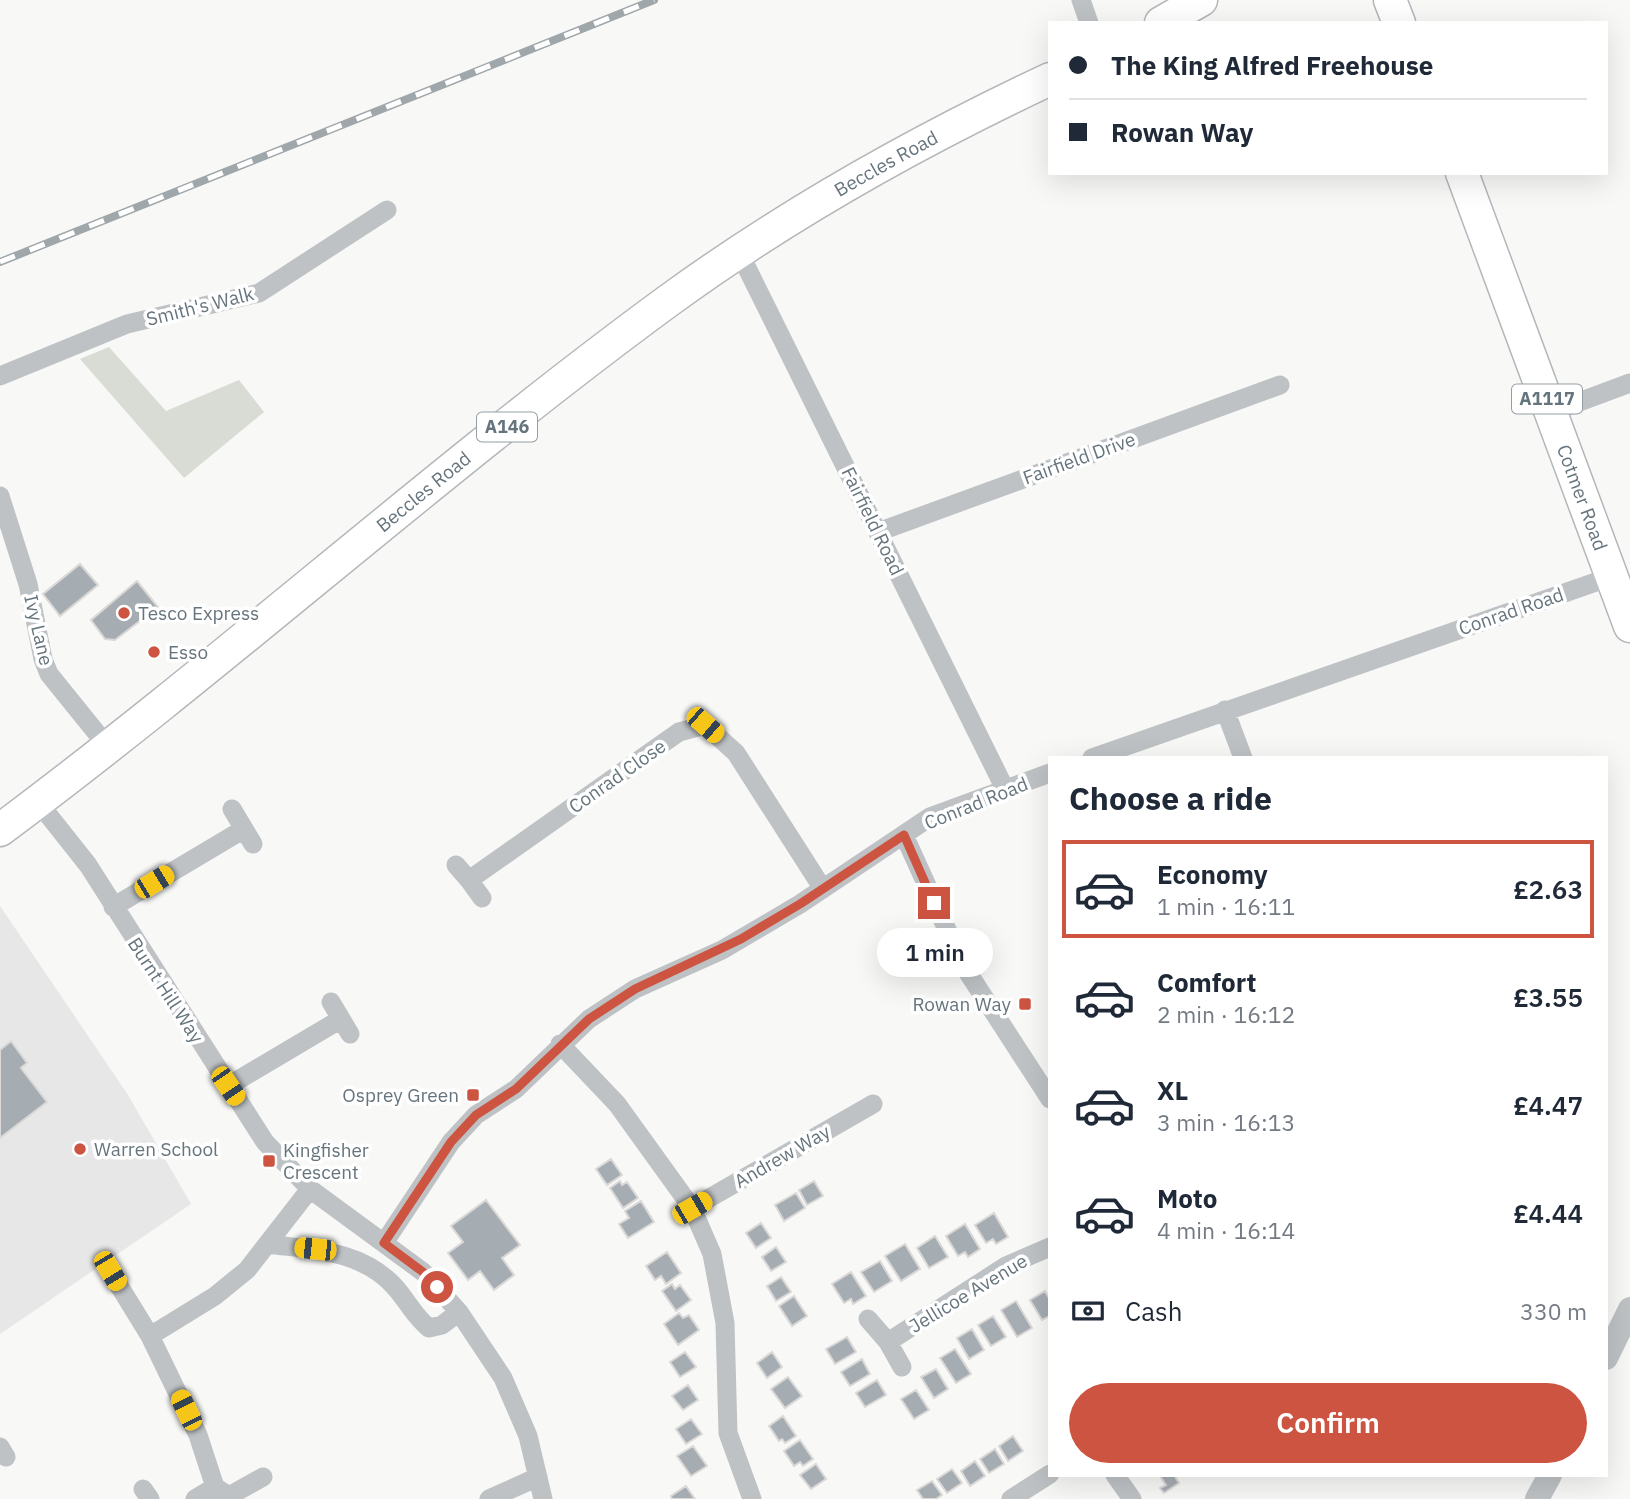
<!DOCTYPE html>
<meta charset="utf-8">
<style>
:root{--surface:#fff;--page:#f2f2f3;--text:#1f2937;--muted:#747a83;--line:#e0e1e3;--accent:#cc5441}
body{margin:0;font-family:"IBM Plex Sans",sans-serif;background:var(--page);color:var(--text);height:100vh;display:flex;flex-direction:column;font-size:26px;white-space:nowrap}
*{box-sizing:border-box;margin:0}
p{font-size:23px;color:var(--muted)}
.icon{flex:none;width:38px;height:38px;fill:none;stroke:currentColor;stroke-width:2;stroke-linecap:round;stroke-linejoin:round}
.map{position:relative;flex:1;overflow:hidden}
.sheet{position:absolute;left:1048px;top:756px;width:560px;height:721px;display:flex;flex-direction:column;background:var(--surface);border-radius:0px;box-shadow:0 7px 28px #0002}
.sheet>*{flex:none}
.guide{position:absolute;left:1048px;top:21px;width:560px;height:154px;border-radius:0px;box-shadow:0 7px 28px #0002;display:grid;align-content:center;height:154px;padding:0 21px;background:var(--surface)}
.end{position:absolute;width:32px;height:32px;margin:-16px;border:9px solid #cc5441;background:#fff;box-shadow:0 0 0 4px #fff}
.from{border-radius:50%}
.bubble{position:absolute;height:49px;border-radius:24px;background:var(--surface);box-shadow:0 7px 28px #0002;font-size:23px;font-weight:600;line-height:49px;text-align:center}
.car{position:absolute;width:21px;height:42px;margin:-21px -10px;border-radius:9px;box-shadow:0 0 5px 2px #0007;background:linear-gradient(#f5c518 24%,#345 0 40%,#f5c518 0 76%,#345 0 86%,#f5c518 0)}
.guide b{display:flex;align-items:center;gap:24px;height:66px;font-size:26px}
.guide b+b{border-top:2px solid var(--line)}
.guide i{width:18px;height:18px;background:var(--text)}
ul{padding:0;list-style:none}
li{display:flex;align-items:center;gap:21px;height:98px;margin:0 14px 10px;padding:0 7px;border:4px solid transparent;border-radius:0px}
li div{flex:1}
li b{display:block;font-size:26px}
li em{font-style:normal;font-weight:600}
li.on{border-color:var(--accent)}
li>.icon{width:63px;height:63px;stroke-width:1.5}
h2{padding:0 21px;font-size:32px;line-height:84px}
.pay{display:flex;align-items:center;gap:18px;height:77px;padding:0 21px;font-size:26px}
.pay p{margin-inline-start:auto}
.button{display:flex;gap:14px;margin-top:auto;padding:14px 21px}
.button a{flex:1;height:80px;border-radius:42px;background:var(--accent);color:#fff;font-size:28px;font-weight:600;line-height:80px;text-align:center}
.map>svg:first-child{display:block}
</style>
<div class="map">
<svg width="1630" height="1499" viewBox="0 0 1630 1499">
<rect width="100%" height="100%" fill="#f8f8f6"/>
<path fill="#e6e7e6" d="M0 906 128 1095 191 1204 0 1334Z"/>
<path fill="#d8dcd5" d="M109 347 166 411 239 380 264 412 184 478 80 359Z"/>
<path fill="#a6adb2" stroke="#dad9d8" stroke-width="2" d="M80 564 98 585 60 616 43 594Z
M137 581 158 607 115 640 105 639 91 620Z
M11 1041 27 1063 21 1068 47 1102 0 1138V1050Z
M611 1159 622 1175 607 1185 596 1169Z
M620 1181 622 1185 627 1182 638 1198 623 1208 610 1188Z
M814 1181 823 1196 807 1205 799 1190Z
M796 1193 805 1208 784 1221 775 1205Z
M486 1200 520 1245 502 1258 514 1275 494 1290 480 1271 468 1280 448 1253 463 1242 451 1226Z
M641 1201 654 1222 628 1238 619 1224 629 1218 625 1211Z
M994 1213 1008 1237 996 1244 993 1239 986 1243 975 1225Z
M761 1223 771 1238 756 1248 746 1233Z
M965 1224 980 1249 968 1257 965 1252 958 1256 946 1236Z
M935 1236 948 1257 929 1268 917 1248Z
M905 1244 920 1269 901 1281 885 1256Z
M776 1247 786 1262 771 1271 762 1257Z
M667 1252 681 1273 666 1284 661 1276 655 1280 646 1266Z
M880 1261 892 1281 874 1292 861 1272Z
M851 1272 866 1296 853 1304 851 1299 844 1303 832 1284Z
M781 1277 791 1292 776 1301 767 1286Z
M672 1284 675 1289 680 1285 691 1300 676 1311 662 1291Z
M1045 1291 1050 1300V1316L1042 1320 1030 1300Z
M794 1296 807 1316 792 1326 779 1306Z
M1016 1301 1032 1328 1017 1337 1001 1310Z
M679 1313 683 1318 689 1315 699 1330 678 1345 664 1324Z
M993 1316 1006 1337 991 1346 978 1325Z
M972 1329 984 1350 969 1359 957 1338Z
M847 1337 856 1352 835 1364 826 1349Z
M955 1349 971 1374 956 1383 940 1358Z
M685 1352 696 1367 680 1377 670 1362Z
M772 1352 782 1367 767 1378 757 1363Z
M862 1359 870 1374 850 1386 841 1372Z
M936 1369 948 1389 934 1398 921 1377Z
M788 1377 802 1396 785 1408 771 1389Z
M877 1380 886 1395 865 1407 856 1393Z
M688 1385 698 1400 683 1410 672 1396Z
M916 1390 929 1410 914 1419 901 1399Z
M783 1416 796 1436 785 1443 782 1439 779 1441 769 1426Z
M691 1419 702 1434 686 1444 676 1429Z
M1013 1436 1023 1451 1008 1461 999 1446Z
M800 1440 813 1459 803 1466 800 1462 794 1466 784 1451Z
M693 1446 707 1466 691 1476 677 1456Z
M995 1449 1004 1464 989 1473 980 1459Z
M975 1461 985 1476 970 1486 961 1471Z
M816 1464 826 1479 811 1489 800 1475Z
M952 1469 962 1483 947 1493 937 1479Z
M1174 1475 1179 1483 1164 1493 1160 1488 1166 1485 1160 1476Z
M932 1481 942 1495 936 1499H923L917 1490Z
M686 1486 695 1499H672L671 1496Z"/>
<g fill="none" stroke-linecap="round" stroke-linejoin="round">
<defs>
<g id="trunk">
<path d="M1390 0 1399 23"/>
<path d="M1161 23 1201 0"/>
<path id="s1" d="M1462 173 1630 626"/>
<path id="s2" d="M0 830C228 660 439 469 668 301 786 215 918 141 1050 79"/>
</g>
</defs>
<use href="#trunk" stroke="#b4b7ba" stroke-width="35"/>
<path stroke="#bec2c5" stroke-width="19" d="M1081 0 1089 23
M740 254 1005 789
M0 376 127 324 259 293 387 210
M1552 412 1630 383
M0 496 28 584 43 659 49 674 108 747
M878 532 1280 385
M1225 710 1243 758
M1092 758 1613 576
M38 802 88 865 265 1142 310 1189 423 1272 459 1312 503 1378 528 1436 543 1499
M232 809 253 844
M904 835 963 965 1050 1099
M456 865 469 880
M482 898 469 880 679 732 705 725 736 753 823 889
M113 907 244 829
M331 1002 350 1034
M560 1044 617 1104 692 1208 712 1254 725 1323 728 1433 752 1499
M228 1086 341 1019
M692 1208 873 1104
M384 1243 451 1142 476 1115 516 1089 589 1019 635 989 722 950 800 904 930 817 1050 773
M268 1244C313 1250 361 1250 394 1286 407 1300 414 1316 429 1328L442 1325 459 1312
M110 1271 150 1336
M868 1319 888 1342
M902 1367 888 1342 1006 1266 1050 1247
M0 1447 6 1457
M1115 1475 1132 1499
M215 1487 229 1496 263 1477
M143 1489 150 1499
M195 1499 215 1487 198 1435 150 1336 215 1296 247 1270 310 1189
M489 1499 538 1477
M1011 1499 1050 1474"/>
<path stroke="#bec2c5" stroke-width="24" d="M1606 1358 1630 1309
M1537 1499 1550 1475"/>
<use href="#trunk" stroke="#fff" stroke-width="32"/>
<defs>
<path id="rail" d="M0 262 654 0"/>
</defs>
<use href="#rail" stroke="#a0a7ab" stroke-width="8"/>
<use href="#rail" stroke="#fff" stroke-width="5" stroke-dasharray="16" stroke-linecap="butt"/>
</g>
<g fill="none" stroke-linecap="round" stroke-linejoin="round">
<path stroke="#cc5441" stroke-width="9" d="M437 1287 423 1272 384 1243 451 1142 476 1115 516 1089 589 1019 635 989 741 939 800 904 904 835 934 903"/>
</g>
<g fill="#cc5441" stroke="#fff" stroke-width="2.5">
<circle cx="124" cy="613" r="7"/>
<circle cx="154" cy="652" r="7"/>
<rect x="1018" y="997" width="14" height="14" rx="3.5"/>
<rect x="466" y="1088" width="14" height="14" rx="3.5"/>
<circle cx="80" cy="1149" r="7"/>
<rect x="262" y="1154" width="14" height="14" rx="3.5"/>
</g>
<g text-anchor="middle" stroke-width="7" stroke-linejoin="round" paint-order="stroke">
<g fill="#fff" stroke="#949ea4" stroke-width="2">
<rect x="1512" y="384.5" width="70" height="29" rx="5"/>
<rect x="477" y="412.5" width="60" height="29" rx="5"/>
</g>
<g font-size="18" font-weight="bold" fill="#66757d">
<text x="1547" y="405">A1117</text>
<text x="507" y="433">A146</text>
</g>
<g font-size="19" fill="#66757d" stroke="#fff">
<text dy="7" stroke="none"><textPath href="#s2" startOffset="1110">Beccles Road</textPath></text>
<text transform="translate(200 306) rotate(-14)" y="7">Smith's Walk</text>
<text transform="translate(1079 458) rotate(-20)" y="7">Fairfield Drive</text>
<text dy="7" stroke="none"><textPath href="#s2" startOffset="542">Beccles Road</textPath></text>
<text dy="7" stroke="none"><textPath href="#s1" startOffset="346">Cotmer Road</textPath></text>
<text transform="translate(873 521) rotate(64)" y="7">Fairfield Road</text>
<text transform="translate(1511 611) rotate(-19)" y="7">Conrad Road</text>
<text transform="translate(39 630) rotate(77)" y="7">Ivy Lane</text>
<text transform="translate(617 776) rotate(-35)" y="7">Conrad Close</text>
<text transform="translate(976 803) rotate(-22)" y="7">Conrad Road</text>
<text transform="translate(166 990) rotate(57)" y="7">Burnt Hill Way</text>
<text transform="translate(782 1156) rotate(-30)" y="7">Andrew Way</text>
<text transform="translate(968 1293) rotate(-31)" y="7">Jellicoe Avenue</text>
</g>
<g font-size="19" fill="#66757d" stroke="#fff" text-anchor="start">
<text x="138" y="620">Tesco Express</text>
<text x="168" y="659">Esso</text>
<text x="1011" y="1011" text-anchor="end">Rowan Way</text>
<text x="459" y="1102" text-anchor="end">Osprey Green</text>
<text x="94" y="1156">Warren School</text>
<text x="283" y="1157">Kingfisher<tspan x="283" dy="22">Crescent</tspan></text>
</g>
</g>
</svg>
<i class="end from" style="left:437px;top:1287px"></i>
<i class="end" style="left:934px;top:903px"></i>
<div class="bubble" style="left:877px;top:928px;width:116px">1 min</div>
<i class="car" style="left:705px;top:725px;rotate:131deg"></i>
<i class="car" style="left:154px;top:882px;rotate:59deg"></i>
<i class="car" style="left:228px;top:1086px;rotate:146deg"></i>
<i class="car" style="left:692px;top:1208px;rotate:60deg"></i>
<i class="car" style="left:315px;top:1249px;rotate:276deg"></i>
<i class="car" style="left:110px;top:1271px;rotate:149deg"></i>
<i class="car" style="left:186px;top:1410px;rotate:334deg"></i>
<div class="guide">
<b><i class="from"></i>The King Alfred Freehouse</b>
<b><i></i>Rowan Way</b>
</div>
<section class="sheet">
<h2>Choose a ride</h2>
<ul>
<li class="on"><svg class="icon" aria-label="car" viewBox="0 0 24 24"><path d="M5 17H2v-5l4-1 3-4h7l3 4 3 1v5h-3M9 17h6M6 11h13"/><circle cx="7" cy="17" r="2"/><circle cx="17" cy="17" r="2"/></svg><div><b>Economy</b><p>1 min · 16:11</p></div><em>£2.63</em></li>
<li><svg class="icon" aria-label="car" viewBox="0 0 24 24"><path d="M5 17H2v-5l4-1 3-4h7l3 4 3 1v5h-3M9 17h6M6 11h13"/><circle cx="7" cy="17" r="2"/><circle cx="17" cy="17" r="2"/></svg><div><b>Comfort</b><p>2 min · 16:12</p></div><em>£3.55</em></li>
<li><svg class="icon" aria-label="car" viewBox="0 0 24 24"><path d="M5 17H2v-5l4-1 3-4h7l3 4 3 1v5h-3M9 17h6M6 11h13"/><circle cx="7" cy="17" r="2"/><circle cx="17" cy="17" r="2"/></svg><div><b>XL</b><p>3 min · 16:13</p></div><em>£4.47</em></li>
<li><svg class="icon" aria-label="car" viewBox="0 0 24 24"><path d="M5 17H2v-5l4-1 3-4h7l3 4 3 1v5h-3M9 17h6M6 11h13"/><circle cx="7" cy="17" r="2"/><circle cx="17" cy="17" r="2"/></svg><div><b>Moto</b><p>4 min · 16:14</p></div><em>£4.44</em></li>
</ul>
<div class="pay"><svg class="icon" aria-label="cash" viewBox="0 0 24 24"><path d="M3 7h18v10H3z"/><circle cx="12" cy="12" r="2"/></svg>Cash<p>330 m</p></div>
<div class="button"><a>Confirm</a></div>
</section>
</div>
